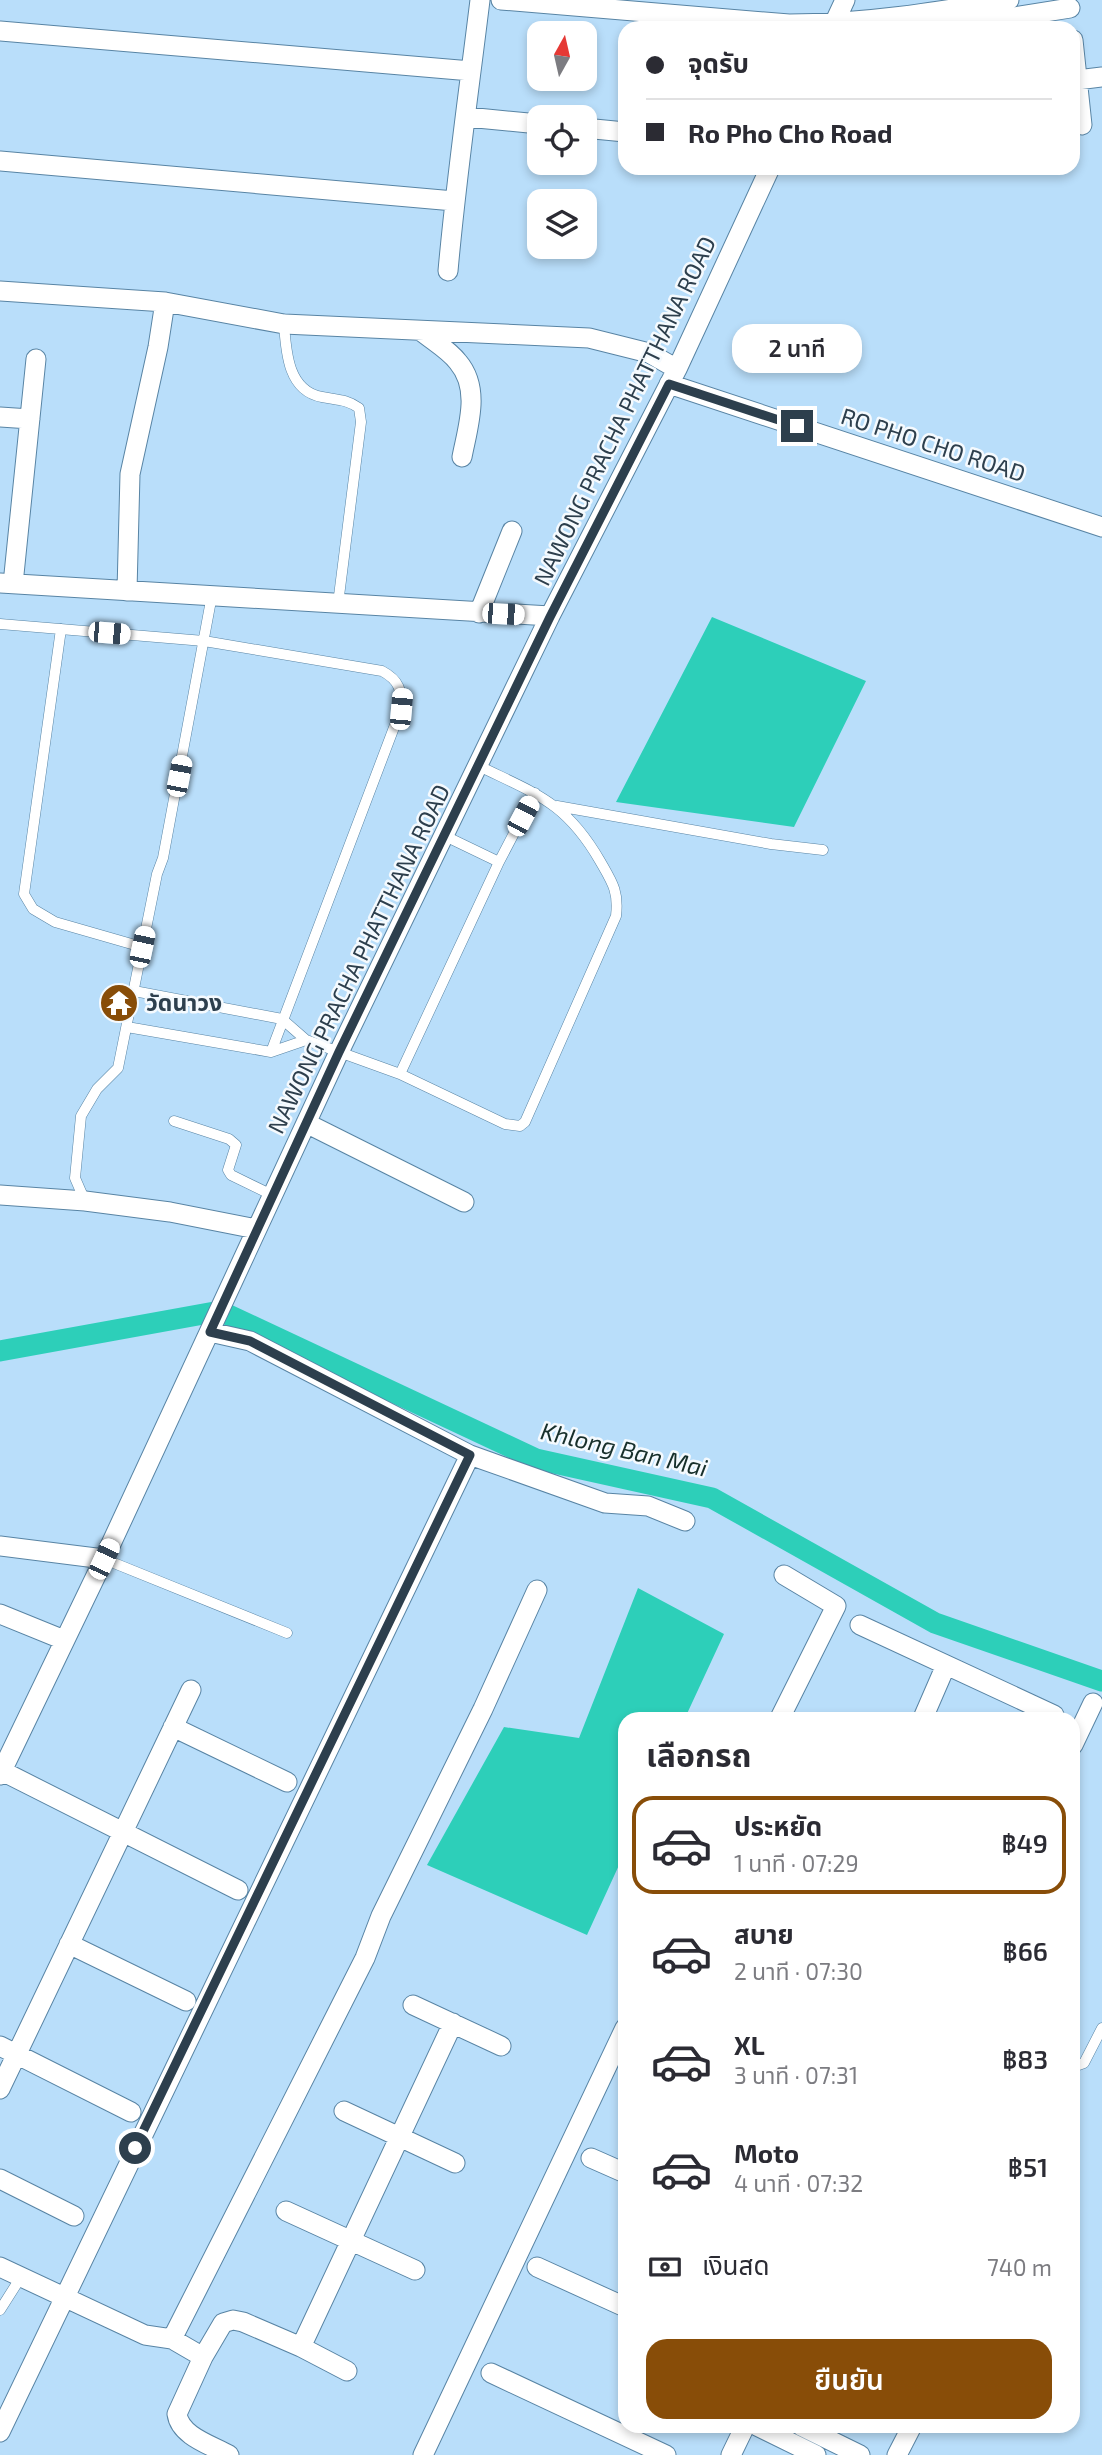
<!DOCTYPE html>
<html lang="th">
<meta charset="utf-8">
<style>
:root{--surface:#fff;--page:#f2f2f3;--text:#2b2b33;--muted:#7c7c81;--line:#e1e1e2;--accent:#884d08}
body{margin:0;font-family:"Exo 2","Noto Sans Thai",sans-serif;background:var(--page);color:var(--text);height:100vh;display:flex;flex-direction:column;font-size:26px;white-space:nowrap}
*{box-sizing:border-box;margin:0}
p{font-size:23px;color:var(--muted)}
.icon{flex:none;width:38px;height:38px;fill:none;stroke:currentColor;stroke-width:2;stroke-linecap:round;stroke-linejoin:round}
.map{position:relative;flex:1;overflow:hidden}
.details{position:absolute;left:618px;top:1712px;width:462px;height:721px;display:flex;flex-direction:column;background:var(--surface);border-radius:21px;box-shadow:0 4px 10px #0003}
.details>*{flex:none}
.top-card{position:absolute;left:618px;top:21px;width:462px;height:154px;border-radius:21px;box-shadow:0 4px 10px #0003;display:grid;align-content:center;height:154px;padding:0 28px;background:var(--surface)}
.needle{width:46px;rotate:8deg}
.buttons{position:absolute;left:527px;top:21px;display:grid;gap:14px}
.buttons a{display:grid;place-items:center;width:70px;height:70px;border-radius:14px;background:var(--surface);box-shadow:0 4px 10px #0003;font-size:35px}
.end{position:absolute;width:32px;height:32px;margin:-16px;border:9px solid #2d3f4d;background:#fff;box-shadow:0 0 0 4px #fff}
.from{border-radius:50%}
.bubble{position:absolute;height:49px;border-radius:21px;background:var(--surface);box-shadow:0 4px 10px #0003;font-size:23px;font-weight:600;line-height:49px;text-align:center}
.car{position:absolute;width:21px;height:42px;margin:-21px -10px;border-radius:9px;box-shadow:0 0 5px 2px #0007;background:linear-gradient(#fff 24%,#345 0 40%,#fff 0 76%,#345 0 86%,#fff 0)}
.top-card b{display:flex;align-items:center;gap:24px;height:66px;font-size:26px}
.top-card b+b{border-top:2px solid var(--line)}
.top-card i{width:18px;height:18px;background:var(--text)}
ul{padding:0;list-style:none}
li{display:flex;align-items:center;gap:21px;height:98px;margin:0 14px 10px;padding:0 14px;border:4px solid transparent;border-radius:21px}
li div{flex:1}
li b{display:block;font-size:26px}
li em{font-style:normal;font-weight:600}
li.selected{border-color:var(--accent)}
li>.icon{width:63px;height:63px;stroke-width:1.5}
h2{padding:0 28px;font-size:32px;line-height:84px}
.pay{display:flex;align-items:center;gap:18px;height:77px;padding:0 28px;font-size:26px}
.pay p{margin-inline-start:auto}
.primary-button{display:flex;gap:14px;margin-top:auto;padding:14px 28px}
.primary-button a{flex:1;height:80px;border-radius:21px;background:var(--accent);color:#fff;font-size:28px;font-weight:600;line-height:80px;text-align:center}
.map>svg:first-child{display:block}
</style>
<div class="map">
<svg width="1102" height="2455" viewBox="0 0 1102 2455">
<rect width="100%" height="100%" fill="#b9defa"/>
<path fill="#2dcfb9" d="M712 617 866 681 794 827 616 802Z
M638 1588 724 1634 685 1718H625V1852L587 1935 427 1865 504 1727 579 1738Z"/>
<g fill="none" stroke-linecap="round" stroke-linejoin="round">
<path stroke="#2dcfb9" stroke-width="21" d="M0 1351 220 1311 536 1459 712 1498 935 1623 1102 1681"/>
<defs>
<path id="service" d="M284 324C286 352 288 391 322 397 337 400 346 399 359 408L361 422 338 604
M0 624 204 641 382 671C399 680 402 690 401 709L271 1052
M61 629 24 894 33 909 55 922 142 947
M557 806 771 844 823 850
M499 862 535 793
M134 991 282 1019 306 1040 400 1074 505 1124 520 1126 525 1122 616 916C619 891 612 882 600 861 566 802 536 794 479 766
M127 1027 271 1052 306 1040
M400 1074 499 862 445 836
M174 1121 229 1139 236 1145 228 1170 231 1175 272 1195
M85 1201 75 1178 81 1116 97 1089 118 1068 157 874 163 858 212 595
M104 1559 287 1633
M1073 2067 1084 2063 1102 2028
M0 2310 21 2277"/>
<path id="minor" d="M501 0 789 24C863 24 936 12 1009 0
M832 28 845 0
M946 28 1070 8
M0 31 471 71
M1073 40 1082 125
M1077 80 1102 77
M467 117 539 124
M584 128 625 132
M0 161 454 201
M448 271C456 180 469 90 480 0
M0 291 165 302
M421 331C433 341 449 350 458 362 481 389 468 426 462 457
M669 384 1102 527
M0 417 30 419
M0 583 550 616
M13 584 36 359
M127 591 130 474 158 347 165 302 284 324 589 338 649 353 677 369
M479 613 512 531
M306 1123 464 1202
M0 1195 85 1201 170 1212 256 1229
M210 1332 250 1341 470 1455 605 1503 648 1506 685 1521
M0 1546 104 1559
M0 1614 64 1640
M860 1625 1054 1715
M780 1718 836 1606 784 1575
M923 1718 946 1665
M173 1727 287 1782
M1073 1745 1093 1703
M2 1771 238 1890
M0 1775 104 1559 339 1052 550 616 677 369 770 168
M69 1944 186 2001
M413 2005 501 2046
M0 2046 131 2112
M0 2089 191 1690
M344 2111 455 2163
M591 2158 625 2173
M0 2179 74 2216
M286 2211 415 2270
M0 2267 145 2335 172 2339 365 1958 381 1916 483 1709 537 1590
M537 2267 625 2307
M172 2339 203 2357
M301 2347 453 2023
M491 2373 666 2455
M757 2426 816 2455
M801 2426 860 2455
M0 2432 470 1455
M229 2455C211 2445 180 2436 177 2414L203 2357 223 2323 233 2320 243 2322 301 2347 347 2371
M423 2455 625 2028
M731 2455 745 2426
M897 2455 912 2426"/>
</defs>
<use href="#service" stroke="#5884a4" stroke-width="11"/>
<use href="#minor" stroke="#5884a4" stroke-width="21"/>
<use href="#service" stroke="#fff" stroke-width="10"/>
<use href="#minor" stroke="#fff" stroke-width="19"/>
</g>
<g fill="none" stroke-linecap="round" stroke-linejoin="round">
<path stroke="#2d3f4d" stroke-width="9" d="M135 2148 470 1455 250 1341 210 1332 339 1052 550 617 669 384 797 426"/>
</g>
<defs>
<symbol id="temple-disc" viewBox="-11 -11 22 22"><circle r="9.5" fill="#884d08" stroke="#f5fafe"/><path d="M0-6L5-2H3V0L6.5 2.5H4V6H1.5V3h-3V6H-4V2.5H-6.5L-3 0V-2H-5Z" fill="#fff"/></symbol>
</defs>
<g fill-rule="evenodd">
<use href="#temple-disc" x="97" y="981" width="44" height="44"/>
</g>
<g text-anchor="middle" stroke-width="5" stroke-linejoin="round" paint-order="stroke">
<g font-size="23" fill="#2d3f4d" stroke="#f5fafe">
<text transform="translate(625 411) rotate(-64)" y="8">NAWONG PRACHA PHATTHANA ROAD</text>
<text transform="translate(933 445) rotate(18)" y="8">RO PHO CHO ROAD</text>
<text transform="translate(359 959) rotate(-64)" y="8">NAWONG PRACHA PHATTHANA ROAD</text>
</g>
<g font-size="23" font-weight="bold" fill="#2d3f4d" stroke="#f5fafe" text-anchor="start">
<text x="146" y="1011">วัดนาวง</text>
</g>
<g font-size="24" font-style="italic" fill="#172f2b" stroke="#f5fafe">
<text transform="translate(624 1450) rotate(13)" y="8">Khlong Ban Mai</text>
</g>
</g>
</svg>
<div class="buttons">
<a><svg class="needle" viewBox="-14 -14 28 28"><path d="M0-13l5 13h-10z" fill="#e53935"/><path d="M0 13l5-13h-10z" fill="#7c7c81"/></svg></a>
<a><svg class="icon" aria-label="locate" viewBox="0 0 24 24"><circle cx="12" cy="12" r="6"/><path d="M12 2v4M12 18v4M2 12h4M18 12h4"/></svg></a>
<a><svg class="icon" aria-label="layers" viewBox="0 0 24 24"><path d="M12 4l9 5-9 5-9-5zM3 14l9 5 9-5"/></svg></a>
</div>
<i class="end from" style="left:135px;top:2148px"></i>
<i class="end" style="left:797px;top:426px"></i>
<div class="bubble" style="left:732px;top:324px;width:130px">2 นาที</div>
<i class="car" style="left:503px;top:614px;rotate:93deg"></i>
<i class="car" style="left:109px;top:633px;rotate:95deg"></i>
<i class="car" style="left:401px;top:709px;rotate:5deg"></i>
<i class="car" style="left:179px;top:776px;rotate:11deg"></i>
<i class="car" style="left:523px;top:816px;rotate:28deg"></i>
<i class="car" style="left:142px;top:947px;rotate:12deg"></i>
<i class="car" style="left:104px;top:1559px;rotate:25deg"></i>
<div class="top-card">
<b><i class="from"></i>จุดรับ</b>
<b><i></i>Ro Pho Cho Road</b>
</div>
<section class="details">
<h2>เลือกรถ</h2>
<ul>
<li class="selected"><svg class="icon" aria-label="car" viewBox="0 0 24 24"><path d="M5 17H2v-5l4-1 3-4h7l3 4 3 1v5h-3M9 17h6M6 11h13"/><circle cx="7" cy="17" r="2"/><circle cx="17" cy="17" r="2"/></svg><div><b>ประหยัด</b><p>1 นาที · 07:29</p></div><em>฿49</em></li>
<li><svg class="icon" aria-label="car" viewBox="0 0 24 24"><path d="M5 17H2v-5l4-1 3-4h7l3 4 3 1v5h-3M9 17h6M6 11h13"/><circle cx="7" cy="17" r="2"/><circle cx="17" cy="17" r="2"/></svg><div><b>สบาย</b><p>2 นาที · 07:30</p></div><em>฿66</em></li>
<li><svg class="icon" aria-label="car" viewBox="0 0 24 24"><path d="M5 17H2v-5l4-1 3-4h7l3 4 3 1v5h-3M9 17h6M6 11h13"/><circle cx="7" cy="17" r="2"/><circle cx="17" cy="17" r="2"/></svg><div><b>XL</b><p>3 นาที · 07:31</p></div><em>฿83</em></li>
<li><svg class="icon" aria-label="car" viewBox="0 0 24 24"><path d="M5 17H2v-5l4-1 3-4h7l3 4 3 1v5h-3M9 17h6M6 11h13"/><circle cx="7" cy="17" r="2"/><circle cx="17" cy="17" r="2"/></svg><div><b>Moto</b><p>4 นาที · 07:32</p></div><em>฿51</em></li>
</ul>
<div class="pay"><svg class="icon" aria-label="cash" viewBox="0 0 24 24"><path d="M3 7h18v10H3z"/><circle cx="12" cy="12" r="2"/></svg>เงินสด<p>740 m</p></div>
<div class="primary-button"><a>ยืนยัน</a></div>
</section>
</div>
